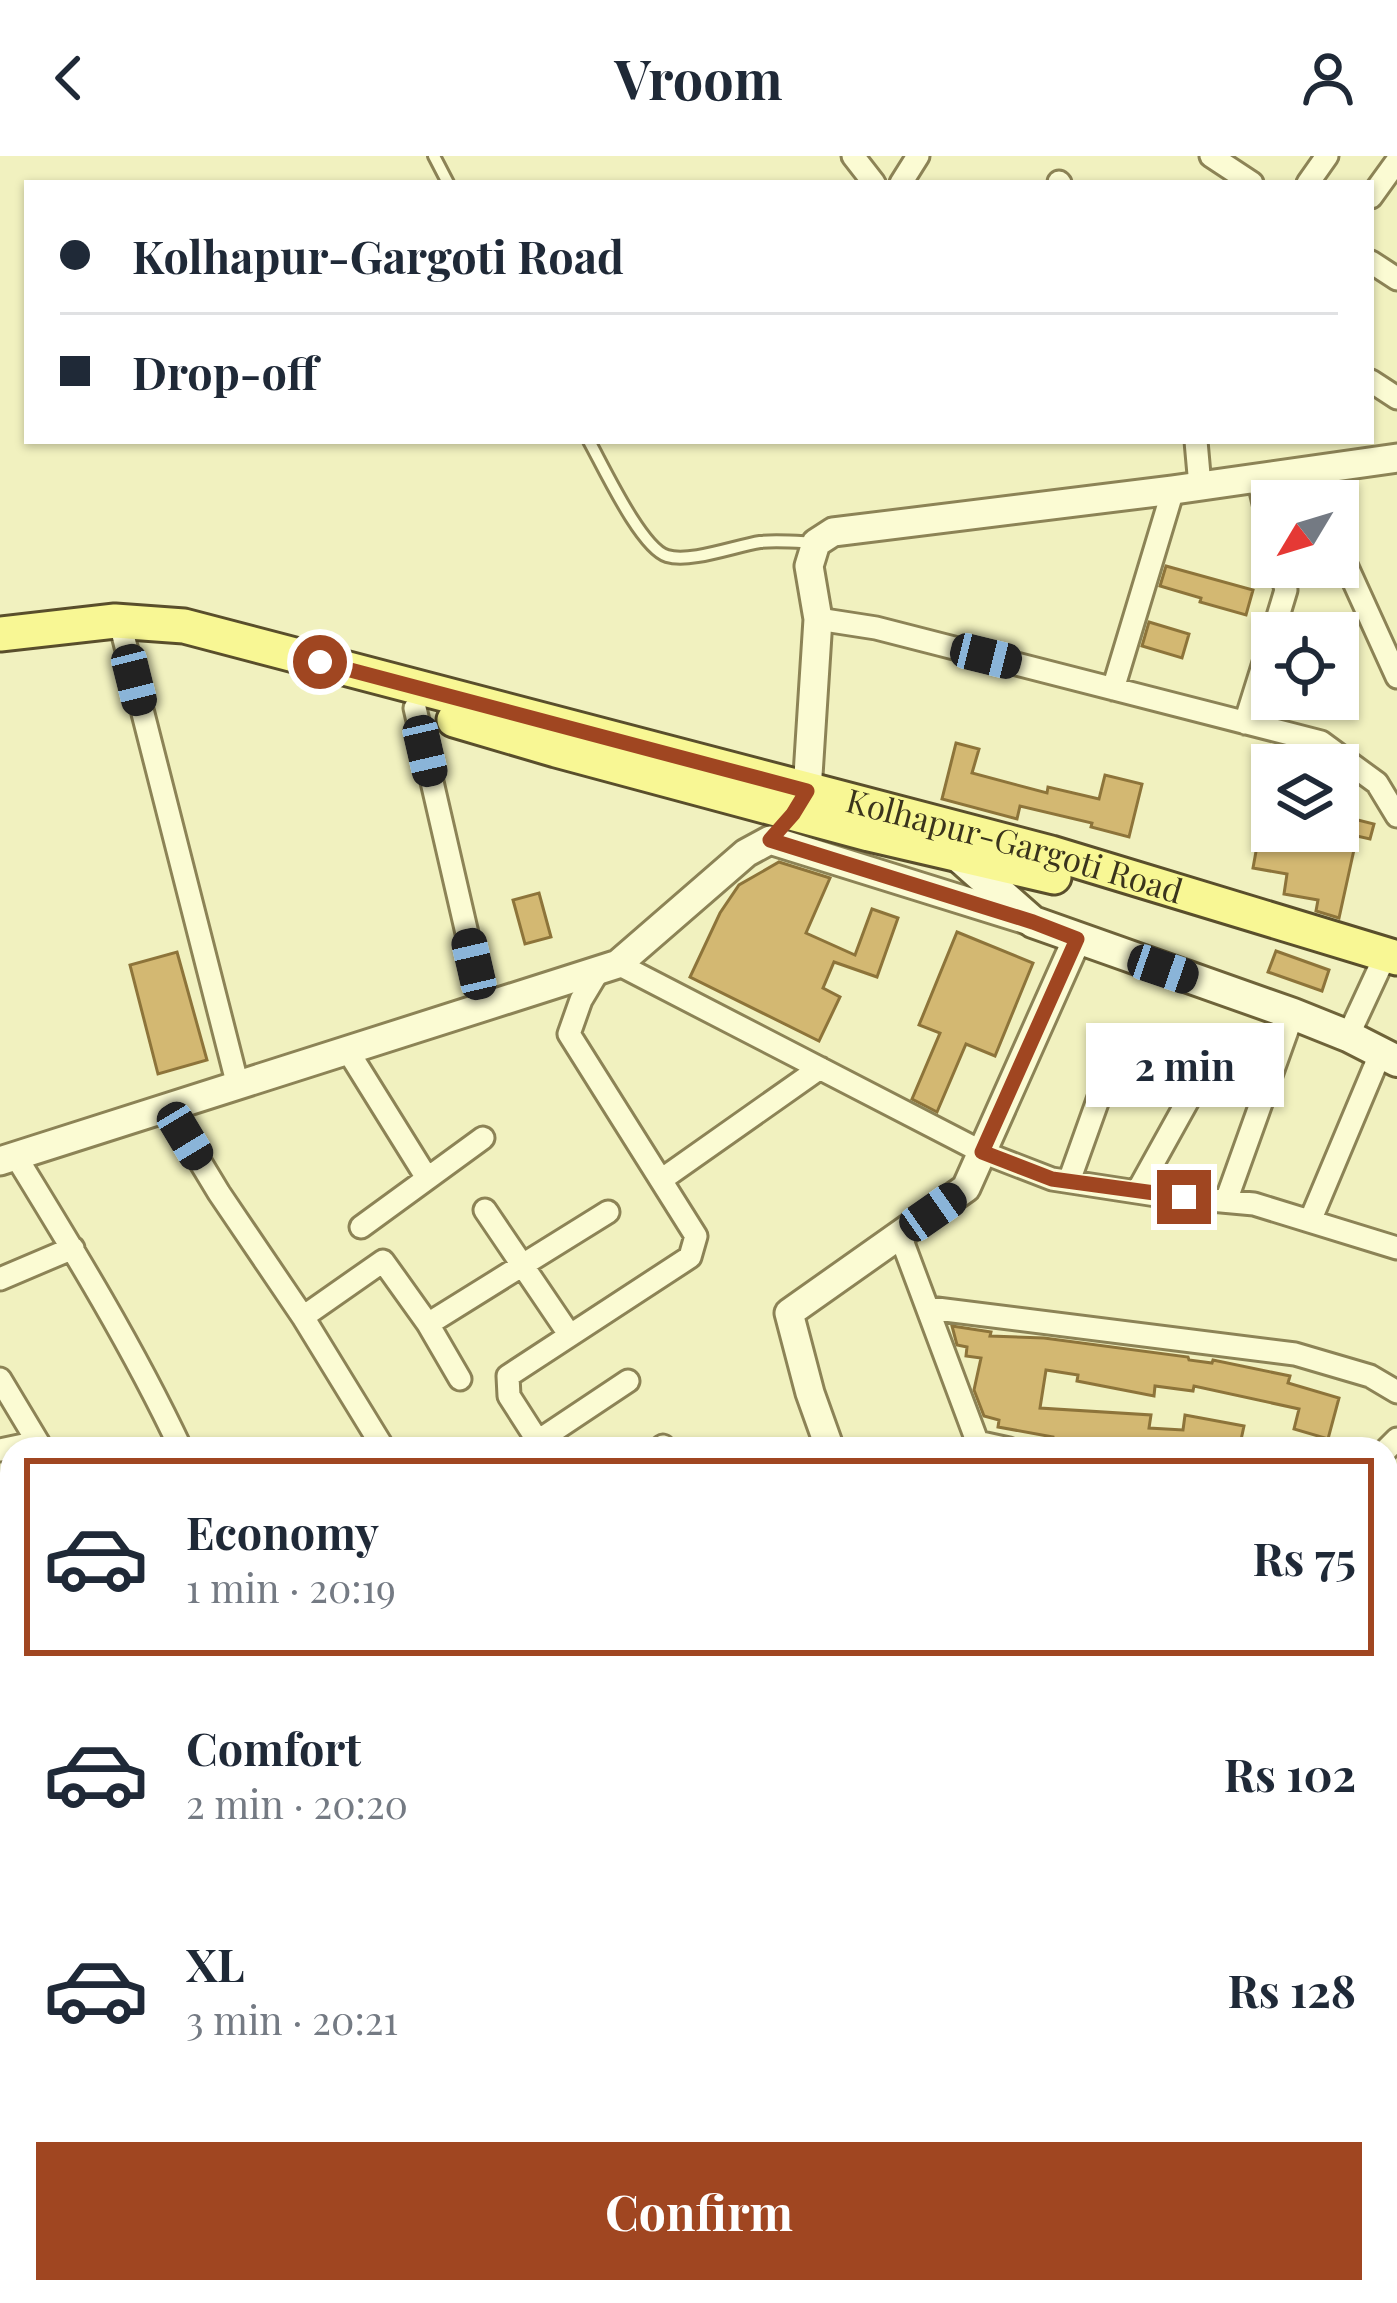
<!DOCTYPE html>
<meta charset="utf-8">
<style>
:root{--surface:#fff;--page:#f6f6f7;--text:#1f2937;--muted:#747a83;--line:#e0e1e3;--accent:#a04621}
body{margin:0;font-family:"Playfair Display",serif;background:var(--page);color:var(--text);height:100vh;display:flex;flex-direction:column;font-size:45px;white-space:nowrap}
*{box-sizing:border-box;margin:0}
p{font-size:39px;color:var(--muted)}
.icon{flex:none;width:66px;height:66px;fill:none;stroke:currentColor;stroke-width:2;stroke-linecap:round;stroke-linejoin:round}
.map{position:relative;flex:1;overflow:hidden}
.drawer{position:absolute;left:0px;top:1281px;width:1398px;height:867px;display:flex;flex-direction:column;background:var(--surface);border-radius:36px 36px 0 0;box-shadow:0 3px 9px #0004}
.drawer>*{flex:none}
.hud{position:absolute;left:24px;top:24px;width:1350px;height:264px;border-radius:0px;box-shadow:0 3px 9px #0004;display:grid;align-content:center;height:264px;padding:0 36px;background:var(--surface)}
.needle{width:78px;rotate:232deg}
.buttons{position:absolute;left:1251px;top:324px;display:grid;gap:24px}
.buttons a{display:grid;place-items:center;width:108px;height:108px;border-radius:0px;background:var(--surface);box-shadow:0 3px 9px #0004;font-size:60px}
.end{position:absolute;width:54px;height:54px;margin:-27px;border:15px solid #a04621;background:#fff;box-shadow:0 0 0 6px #fff}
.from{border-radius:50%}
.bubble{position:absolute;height:84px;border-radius:0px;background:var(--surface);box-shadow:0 3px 9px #0004;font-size:39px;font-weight:700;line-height:84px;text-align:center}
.car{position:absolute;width:36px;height:72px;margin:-36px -18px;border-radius:15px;box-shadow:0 0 9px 3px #0007;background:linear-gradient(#222 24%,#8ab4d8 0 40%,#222 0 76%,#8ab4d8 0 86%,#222 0)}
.hud b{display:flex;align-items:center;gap:42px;height:114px;font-size:45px}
.hud b+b{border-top:3px solid var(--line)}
.hud i{width:30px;height:30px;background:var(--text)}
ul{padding:21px 0 0;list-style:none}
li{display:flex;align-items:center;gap:36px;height:198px;margin:0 24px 18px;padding:0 12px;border:6px solid transparent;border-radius:0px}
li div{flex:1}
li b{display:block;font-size:45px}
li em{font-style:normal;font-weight:700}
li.on{border-color:var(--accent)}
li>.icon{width:108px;height:108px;stroke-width:1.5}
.button{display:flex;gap:24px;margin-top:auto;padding:24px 36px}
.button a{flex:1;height:138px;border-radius:0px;background:var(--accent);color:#fff;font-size:48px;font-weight:700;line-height:138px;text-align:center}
header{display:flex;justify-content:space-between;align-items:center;height:156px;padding:0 36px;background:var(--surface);font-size:54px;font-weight:700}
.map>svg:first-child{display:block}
</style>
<header><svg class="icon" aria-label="back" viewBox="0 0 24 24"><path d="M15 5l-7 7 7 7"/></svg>Vroom<svg class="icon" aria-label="person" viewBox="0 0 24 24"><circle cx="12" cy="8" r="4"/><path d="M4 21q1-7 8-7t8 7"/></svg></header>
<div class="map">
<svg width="1397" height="2147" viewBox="0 0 1397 2147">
<rect width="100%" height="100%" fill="#f1f1bf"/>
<path fill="#d3b872" stroke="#8d743a" stroke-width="3" d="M1166 410 1253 434 1246 459 1200 446 1201 442 1160 430Z
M1149 466 1189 478 1182 502 1142 490Z
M956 587 979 593 972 617 1047 637 1048 631 1099 643 1105 619 1142 628 1129 681 1091 671 1092 667 1020 650 1017 663 942 643Z
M1338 659 1374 668 1370 683 1357 680 1339 762 1316 755 1318 744 1284 738 1287 718 1253 712 1259 679 1338 693Z
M779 706 830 722 806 777 855 799 872 753 898 762 877 821 834 806 823 832 840 841 819 885 690 821 720 757 739 729Z
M539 737 551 781 525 788 513 744Z
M957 776 1033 807 995 900 966 888 937 956 912 943 940 877 919 869Z
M1276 795 1329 814 1322 835 1268 816Z
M177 796 207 904 158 918 130 809Z
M952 1170 991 1176 990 1180 1044 1182 1188 1201 1189 1204 1212 1207 1213 1204 1290 1220 1288 1227 1339 1242 1328 1283 1294 1273 1299 1253 1194 1230 1193 1235 1155 1230 1154 1240 1077 1225 1078 1219 1046 1214 1040 1252 1151 1259 1149 1272 1183 1274 1185 1259 1244 1270 1239 1293H1186L1164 1289V1293H1104L1053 1287V1281L998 1271 999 1264 984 1260 974 1234 981 1202 966 1200 967 1191 957 1189Z"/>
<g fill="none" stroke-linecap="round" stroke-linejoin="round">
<defs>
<path id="service" d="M434 0 448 27
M589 285C603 310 641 392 667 400 690 407 735 390 760 386 778 384 797 386 816 387"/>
<path id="minor" d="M853 0 874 27
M1211 0 1252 27
M1059 26 1060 27
M901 27 918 0
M1308 27 1327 0
M1371 41 1397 5
M1371 106 1397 123
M1371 225 1397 242
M1196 285 1200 330
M1304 316 1317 345
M1258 322 1272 382
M1338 391 1397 521
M818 463 876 472 1321 586 1377 627 1397 660
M1273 477 1286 434 1280 411
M123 479 238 930
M1113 533 1173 334
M415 552 484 851
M1245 567 1272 481
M618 808 982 996 1052 1023 1156 1039 1254 1048 1397 1092
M1348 880 1380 811 1379 796
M348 895 427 1022
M167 951 219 1037 303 1161 384 1293
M15 999C74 1095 133 1191 181 1293
M661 1024 820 912
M1069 1025 1113 902
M1137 1036 1202 919
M1226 1045 1293 858
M485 1054 569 1178
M1310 1065 1381 896
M361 1071 483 982
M900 1079 980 1293
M0 1123 73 1092
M929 1152 1295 1198 1370 1220 1397 1236
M303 1161 383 1105 428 1168 460 1223
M428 1168 608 1056
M0 1223 42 1293
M538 1285 628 1225
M977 1286 1009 1293
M543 1293 509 1240 508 1220 690 1101 696 1080 569 878 581 844 599 814
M659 1293 663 1290
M0 1294 38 1286
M1386 1294 1397 1283
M1386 1498 1397 1488
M0 1629 12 1689
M1386 1681 1397 1671
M0 1758 12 1755
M1386 1789 1397 1801
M1386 1850 1397 1861
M4 1893 12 1913
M1386 1985 1397 1993
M99 2136 103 2147
M249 2136 253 2147
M587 2136 588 2147
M707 2147 717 2136
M894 2147 905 2136"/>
<path id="tertiary" d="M800 647 807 635 818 463 809 410 816 387 833 376 1173 334 1397 302
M0 1005 618 808 746 697 770 684 1030 765
M830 1293 810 1237 789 1157 966 1032 1077 783
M433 2147 434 2136"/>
<path id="secondary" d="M956 698 1033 766 1293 858 1348 880 1397 905"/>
<g id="primary">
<path id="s1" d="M0 478 115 465 184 470 1051 697 1397 802"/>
<path d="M454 564 556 594 869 678 1054 721"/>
</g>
</defs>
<use href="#service" stroke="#8c8356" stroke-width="16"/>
<use href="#minor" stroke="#8c8356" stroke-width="27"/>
<use href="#tertiary" stroke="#8c8356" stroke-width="33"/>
<use href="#secondary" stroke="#6e6339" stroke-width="36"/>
<use href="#primary" stroke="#594e2b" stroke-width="39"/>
<use href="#service" stroke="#fbfbd3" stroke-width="10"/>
<use href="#minor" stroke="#fbfbd3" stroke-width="21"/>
<use href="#tertiary" stroke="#fbfbd3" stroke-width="27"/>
<use href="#secondary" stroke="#fbfbd3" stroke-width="30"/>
<use href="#primary" stroke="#f8f794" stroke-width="33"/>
</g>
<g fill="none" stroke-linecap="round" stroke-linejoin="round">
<path stroke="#a04621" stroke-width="15" d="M320 506 807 635 793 658 770 684 1033 766 1077 783 982 996 1052 1023 1184 1041"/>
</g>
<g text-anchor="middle" stroke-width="9" stroke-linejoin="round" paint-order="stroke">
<g font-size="33" fill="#3a341c" stroke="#f8f8d0">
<text dy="12" stroke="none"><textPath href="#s1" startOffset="1044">Kolhapur-Gargoti Road</textPath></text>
</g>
</g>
</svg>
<div class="buttons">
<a><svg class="needle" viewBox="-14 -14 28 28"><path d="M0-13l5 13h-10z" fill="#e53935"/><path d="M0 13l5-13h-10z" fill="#747a83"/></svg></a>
<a><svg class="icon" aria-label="locate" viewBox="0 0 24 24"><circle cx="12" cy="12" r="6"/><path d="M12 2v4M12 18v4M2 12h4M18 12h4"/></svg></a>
<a><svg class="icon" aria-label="layers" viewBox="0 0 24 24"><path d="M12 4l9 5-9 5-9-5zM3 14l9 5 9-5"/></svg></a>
</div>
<i class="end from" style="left:320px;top:506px"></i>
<i class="end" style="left:1184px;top:1041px"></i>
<div class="bubble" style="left:1086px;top:867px;width:198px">2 min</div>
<i class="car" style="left:986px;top:500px;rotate:104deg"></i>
<i class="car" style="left:134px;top:524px;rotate:166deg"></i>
<i class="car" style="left:425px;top:595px;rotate:167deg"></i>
<i class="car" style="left:474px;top:808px;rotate:347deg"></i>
<i class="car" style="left:1163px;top:813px;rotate:109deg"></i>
<i class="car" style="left:185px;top:980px;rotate:149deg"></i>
<i class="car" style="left:933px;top:1056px;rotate:55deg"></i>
<div class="hud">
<b><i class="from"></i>Kolhapur-Gargoti Road</b>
<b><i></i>Drop-off</b>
</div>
<section class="drawer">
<ul>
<li class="on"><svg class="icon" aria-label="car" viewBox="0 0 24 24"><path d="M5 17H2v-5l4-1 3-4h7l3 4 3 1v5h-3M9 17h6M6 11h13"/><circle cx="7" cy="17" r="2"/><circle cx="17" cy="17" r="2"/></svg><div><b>Economy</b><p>1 min · 20:19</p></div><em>Rs 75</em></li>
<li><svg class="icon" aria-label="car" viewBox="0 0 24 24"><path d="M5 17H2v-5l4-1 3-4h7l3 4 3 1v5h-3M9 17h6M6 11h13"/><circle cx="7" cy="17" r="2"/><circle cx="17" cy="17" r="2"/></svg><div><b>Comfort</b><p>2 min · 20:20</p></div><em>Rs 102</em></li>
<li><svg class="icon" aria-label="car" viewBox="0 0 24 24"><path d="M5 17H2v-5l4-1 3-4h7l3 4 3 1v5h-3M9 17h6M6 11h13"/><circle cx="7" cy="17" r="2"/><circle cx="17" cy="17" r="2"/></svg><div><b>XL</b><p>3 min · 20:21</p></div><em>Rs 128</em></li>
</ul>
<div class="button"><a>Confirm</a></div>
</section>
</div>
